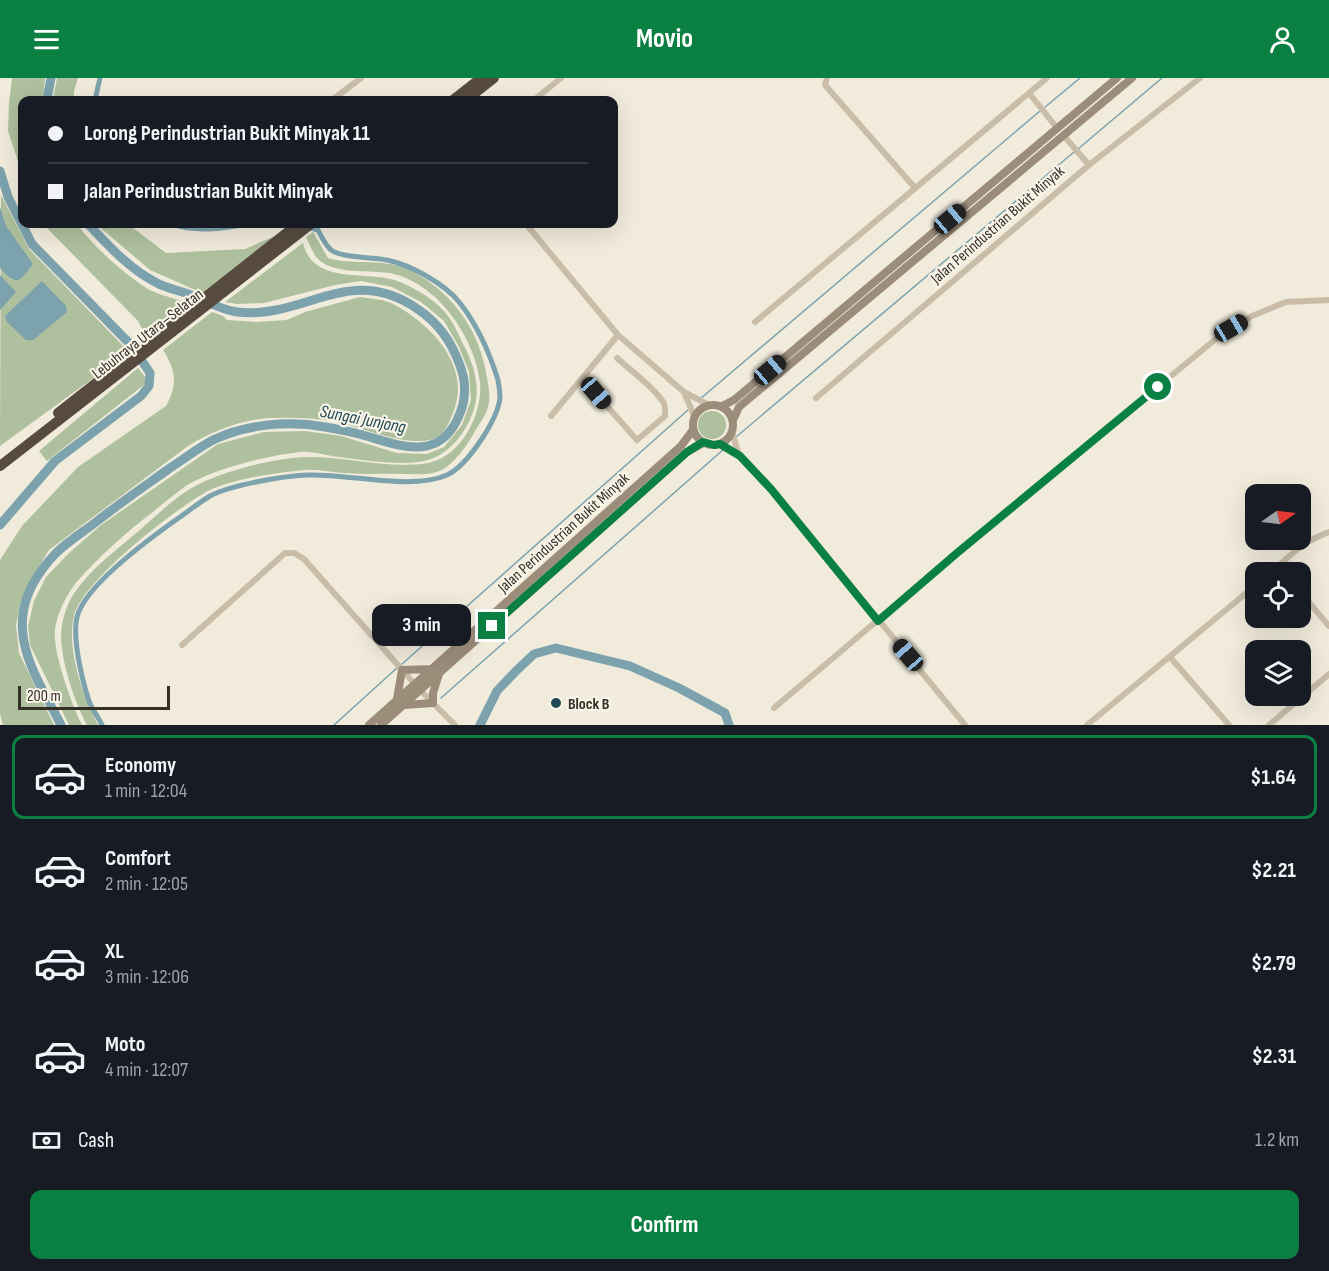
<!DOCTYPE html>
<meta charset="utf-8">
<style>
:root{--surface:#171b24;--page:#20242c;--text:#f1f3f6;--muted:#9ea1a6;--line:#363941;--accent:#0b8043}
body{margin:0;font-family:"Sofia Sans Condensed",sans-serif;background:var(--page);color:var(--text);height:100vh;display:flex;flex-direction:column;font-size:22px;white-space:nowrap}
*{box-sizing:border-box;margin:0}
p{font-size:20px;color:var(--muted)}
.icon{flex:none;width:33px;height:33px;fill:none;stroke:currentColor;stroke-width:2;stroke-linecap:round;stroke-linejoin:round}
.map{position:relative;height:647px;overflow:hidden}
.drawer{display:flex;flex-direction:column;background:var(--surface);flex:1}
.drawer>*{flex:none}
.guide{position:absolute;left:18px;top:18px;width:600px;height:132px;border-radius:12px;box-shadow:0 6px 24px #0002;display:grid;align-content:center;height:132px;padding:0 30px;background:var(--surface)}
.needle{width:39px;rotate:76deg}
.controls{position:absolute;left:1245px;top:406px;display:grid;gap:12px}
.controls a{display:grid;place-items:center;width:66px;height:66px;border-radius:12px;background:var(--surface);box-shadow:0 6px 24px #0002;font-size:30px}
.scale{position:absolute;left:18px;bottom:15px;width:152px;box-sizing:border-box;padding-left:6px;border:3px solid #362f28;border-top:0;font-size:16px;line-height:21px;white-space:nowrap;color:#362f28;-webkit-text-stroke:4px #f9f4e8;paint-order:stroke}
.end{position:absolute;width:27px;height:27px;margin:-14px;border:8px solid #0b8043;background:#fff;box-shadow:0 0 0 3px #fff}
.from{border-radius:50%}
.bubble{position:absolute;height:42px;border-radius:12px;background:var(--surface);box-shadow:0 6px 24px #0002;font-size:20px;font-weight:700;line-height:42px;text-align:center}
.car{position:absolute;width:18px;height:36px;margin:-18px -9px;border-radius:8px;box-shadow:0 0 4px 2px #0007;background:linear-gradient(#222 24%,#8ab4d8 0 40%,#222 0 76%,#8ab4d8 0 86%,#222 0)}
.guide b{display:flex;align-items:center;gap:21px;height:57px;font-size:22px}
.guide b+b{border-top:2px solid var(--line)}
.guide i{width:15px;height:15px;background:var(--text)}
ul{padding:10px 0 0;list-style:none}
li{display:flex;align-items:center;gap:18px;height:84px;margin:0 12px 9px;padding:0 18px;border:3px solid transparent;border-radius:12px}
li div{flex:1}
li b{display:block;font-size:22px}
li em{font-style:normal;font-weight:700}
li.active{border-color:var(--accent)}
li>.icon{width:54px;height:54px;stroke-width:1.5}
.pay{display:flex;align-items:center;gap:15px;height:66px;padding:0 30px;font-size:22px}
.pay p{margin-inline-start:auto}
.action{display:flex;gap:12px;margin-top:auto;padding:12px 30px}
.action a{flex:1;height:69px;border-radius:12px;background:var(--accent);color:#fff;font-size:24px;font-weight:700;line-height:69px;text-align:center}
header{display:flex;justify-content:space-between;align-items:center;height:78px;padding:0 30px;background:var(--accent);color:#fff;font-size:27px;font-weight:700}
.map>svg:first-child{display:block}
</style>
<header><svg class="icon" aria-label="menu" viewBox="0 0 24 24"><path d="M4 6h16M4 12h16M4 18h16"/></svg>Movio<svg class="icon" aria-label="person" viewBox="0 0 24 24"><circle cx="12" cy="8" r="4"/><path d="M4 21q1-7 8-7t8 7"/></svg></header>
<div class="map">
<svg width="1329" height="647" viewBox="0 0 1329 647">
<rect width="100%" height="100%" fill="#f1ebdc"/>
<path fill="#aec09d" d="M12 0H45L43 22H22V96L8 53 9 25Z
M57 0H78L74 13V22H53Z
M1 117 29 171 129 274 0 368Z
M43 146H77C92 167 127 199 150 212 162 218 177 221 190 225L147 260 138 243Z
M96 146H128L166 175 245 171 275 158 276 159 202 215 150 192Z
M313 154 328 180C355 188 385 179 412 193 454 216 480 253 487 300 489 310 491 322 487 332 484 340 478 348 474 355 467 367 457 382 445 390 433 398 419 396 405 396 386 395 366 397 346 395 333 395 319 391 306 392 280 394 231 401 208 413 176 430 82 503 74 538 66 571 83 618 98 647H87C74 624 57 573 62 547 64 536 68 524 75 514 92 489 118 471 140 452 158 436 176 418 197 407 223 394 264 383 292 380 330 376 368 387 405 387 414 386 424 387 432 384 463 376 483 334 480 304 475 260 437 204 390 195 369 192 342 196 323 185 314 180 311 169 306 159Z
M303 165C314 209 368 191 400 204 417 211 437 223 448 238 454 246 459 257 463 266 472 282 479 303 476 322 472 346 454 373 431 381 407 390 357 381 332 378 321 376 310 373 300 374 266 378 217 390 187 407 177 414 168 422 159 429 129 452 99 478 75 506 66 518 57 536 55 551 52 573 72 627 82 647H69L30 567 28 548 34 523 46 499 68 476 101 447 218 366 264 354 305 353 341 358 397 375 427 376 444 369 462 347 471 322 469 294 459 269 444 243 421 224 392 209 361 203 335 207 264 225 237 226 225 224Z
M360 219C372 221 385 221 395 227 430 246 469 286 455 329 452 338 448 350 440 357 419 375 358 348 334 343 314 340 290 339 270 340 240 342 213 353 188 368L49 472 34 497 21 523 16 547 19 575 54 647H3L0 636V482L22 448 78 389 166 328C178 307 176 292 163 272L212 234 223 238 227 242 256 244 287 242 305 234Z
M138 290 146 300 145 306 47 383 39 373Z
M698 347a14 14 0 1 1 28 0a14 14 0 1 1-28 0Z"/>
<path fill="#7ca2ad" d="M0 129 6 148 33 186C19 204 18 209 0 190Z
M0 197 16 214 0 232Z
M42 203 66 228 67 234 33 262H26L7 244 5 238Z"/>
<g fill="none" stroke-linecap="round" stroke-linejoin="round">
<path stroke="#7ca2ad" stroke-width="1.5" d="M1044 30 1080 0
M1078 71 1162 0
M700 321 1040 33
M736 359 1074 74
M402 586 688 332
M441 620 724 371
M334 647 398 589"/>
<path stroke="#7ca2ad" stroke-width="5" d="M95 22 100 0
M172 146C196 155 225 150 250 146
M102 647C98 639 92 631 89 623 82 602 72 560 77 539 85 507 153 458 180 439 190 432 200 424 210 418 231 407 283 398 307 397 346 395 411 413 447 397 467 388 497 343 500 320 500 315 499 307 498 302 490 276 477 247 460 225 445 206 411 187 387 182 373 179 339 180 330 171 325 166 321 158 318 152L308 149"/>
<path stroke="#7ca2ad" stroke-width="9" d="M47 22 51 0
M0 93 8 119 32 166 132 268 150 295 149 308 141 318 55 383 0 447
M61 647C43 611 15 572 24 530 28 510 42 490 55 476 67 464 83 454 96 444 120 425 145 408 170 390 184 381 198 370 213 362 247 346 289 342 325 349 336 351 348 353 359 356 396 366 437 386 458 340 467 321 467 304 459 285 451 263 438 245 419 232 350 183 306 242 237 234 222 232 208 224 194 218 182 213 168 211 157 205 129 191 108 167 88 146
M480 647 497 613 516 593 534 576 556 570 630 588 679 610 725 635 729 647"/>
<path stroke="#c9bda8" stroke-width="6" d="M827 0 825 7 915 110
M1029 15 1057 50
M332 22 361 0
M534 22 561 0
M1064 58 1089 87
M526 146 618 257 684 314 709 327
M755 244 1047 0
M582 300 637 362 665 338C665 333 666 328 663 324 656 311 628 290 617 280
M684 314 694 338
M816 320 1089 87 1200 0
M551 338 618 257
M732 355 739 377
M720 366 740 378 771 411 965 647
M1270 495C1292 477 1301 464 1329 454
M1300 514 1329 548
M182 567 285 475H294L304 481 420 612 455 647
M1170 579 1229 647
M774 630 957 475 1223 255 1252 238 1286 224 1329 222
M1087 647 1256 507
M1269 647 1329 596"/>
<path stroke="#9c8c7a" stroke-width="8" d="M693 347a20 20 0 1 1 40 0a20 20 0 1 1-40 0Z
M722 328 734 322 1117 0
M733 342 739 329 1132 0
M397 621 402 592 432 591
M404 627 433 625V615L439 596
M369 647 681 368 693 352
M381 647 687 374 703 365"/>
<path stroke="#574b40" stroke-width="10" d="M453 22 481 0
M466 22 494 0
M58 335 298 146
M0 388 311 146"/>
</g>
<g fill="none" stroke-linecap="round" stroke-linejoin="round">
<path stroke="#0b8043" stroke-width="8" d="M492 548 687 374 703 364 714 367 720 366 740 378 771 411 878 543 957 475 1158 309"/>
</g>
<circle fill="#1f4956" stroke="#f9f4e8" stroke-width="2" cx="556" cy="625" r="6"/>
<g text-anchor="middle" stroke-width="4.5" stroke-linejoin="round" paint-order="stroke">
<g font-size="16" fill="#362f28" stroke="#f9f4e8">
<text transform="translate(997 146) rotate(-41)" y="6">Jalan Perindustrian Bukit Minyak</text>
<text transform="translate(147 255) rotate(-38)" y="6">Lebuhraya Utara–Selatan</text>
<text transform="translate(563 454) rotate(-42)" y="6">Jalan Perindustrian Bukit Minyak</text>
</g>
<g font-size="16" font-weight="bold" fill="#362f28" stroke="#f9f4e8" text-anchor="start">
<text x="568" y="631">Block B</text>
</g>
<g font-size="18" font-style="italic" fill="#1f4956" stroke="#f9f4e8">
<text transform="translate(363 341) rotate(11)" y="6">Sungai Junjong</text>
</g>
</g>
</svg>
<div class="controls">
<a><svg class="needle" viewBox="-14 -14 28 28"><path d="M0-13l5 13h-10z" fill="#e53935"/><path d="M0 13l5-13h-10z" fill="#9ea1a6"/></svg></a>
<a><svg class="icon" aria-label="locate" viewBox="0 0 24 24"><circle cx="12" cy="12" r="6"/><path d="M12 2v4M12 18v4M2 12h4M18 12h4"/></svg></a>
<a><svg class="icon" aria-label="layers" viewBox="0 0 24 24"><path d="M12 4l9 5-9 5-9-5zM3 14l9 5 9-5"/></svg></a>
</div>
<div class="scale">200 m</div>
<i class="end from" style="left:1158px;top:309px"></i>
<i class="end" style="left:492px;top:548px"></i>
<div class="bubble" style="left:372px;top:526px;width:99px">3 min</div>
<i class="car" style="left:950px;top:141px;rotate:50deg"></i>
<i class="car" style="left:1231px;top:250px;rotate:60deg"></i>
<i class="car" style="left:770px;top:292px;rotate:50deg"></i>
<i class="car" style="left:596px;top:315px;rotate:139deg"></i>
<i class="car" style="left:908px;top:577px;rotate:319deg"></i>
<div class="guide">
<b><i class="from"></i>Lorong Perindustrian Bukit Minyak 11</b>
<b><i></i>Jalan Perindustrian Bukit Minyak</b>
</div>
</div>
<section class="drawer">
<ul>
<li class="active"><svg class="icon" aria-label="car" viewBox="0 0 24 24"><path d="M5 17H2v-5l4-1 3-4h7l3 4 3 1v5h-3M9 17h6M6 11h13"/><circle cx="7" cy="17" r="2"/><circle cx="17" cy="17" r="2"/></svg><div><b>Economy</b><p>1 min · 12:04</p></div><em>$1.64</em></li>
<li><svg class="icon" aria-label="car" viewBox="0 0 24 24"><path d="M5 17H2v-5l4-1 3-4h7l3 4 3 1v5h-3M9 17h6M6 11h13"/><circle cx="7" cy="17" r="2"/><circle cx="17" cy="17" r="2"/></svg><div><b>Comfort</b><p>2 min · 12:05</p></div><em>$2.21</em></li>
<li><svg class="icon" aria-label="car" viewBox="0 0 24 24"><path d="M5 17H2v-5l4-1 3-4h7l3 4 3 1v5h-3M9 17h6M6 11h13"/><circle cx="7" cy="17" r="2"/><circle cx="17" cy="17" r="2"/></svg><div><b>XL</b><p>3 min · 12:06</p></div><em>$2.79</em></li>
<li><svg class="icon" aria-label="car" viewBox="0 0 24 24"><path d="M5 17H2v-5l4-1 3-4h7l3 4 3 1v5h-3M9 17h6M6 11h13"/><circle cx="7" cy="17" r="2"/><circle cx="17" cy="17" r="2"/></svg><div><b>Moto</b><p>4 min · 12:07</p></div><em>$2.31</em></li>
</ul>
<div class="pay"><svg class="icon" aria-label="cash" viewBox="0 0 24 24"><path d="M3 7h18v10H3z"/><circle cx="12" cy="12" r="2"/></svg>Cash<p>1.2 km</p></div>
<div class="action"><a>Confirm</a></div>
</section>
